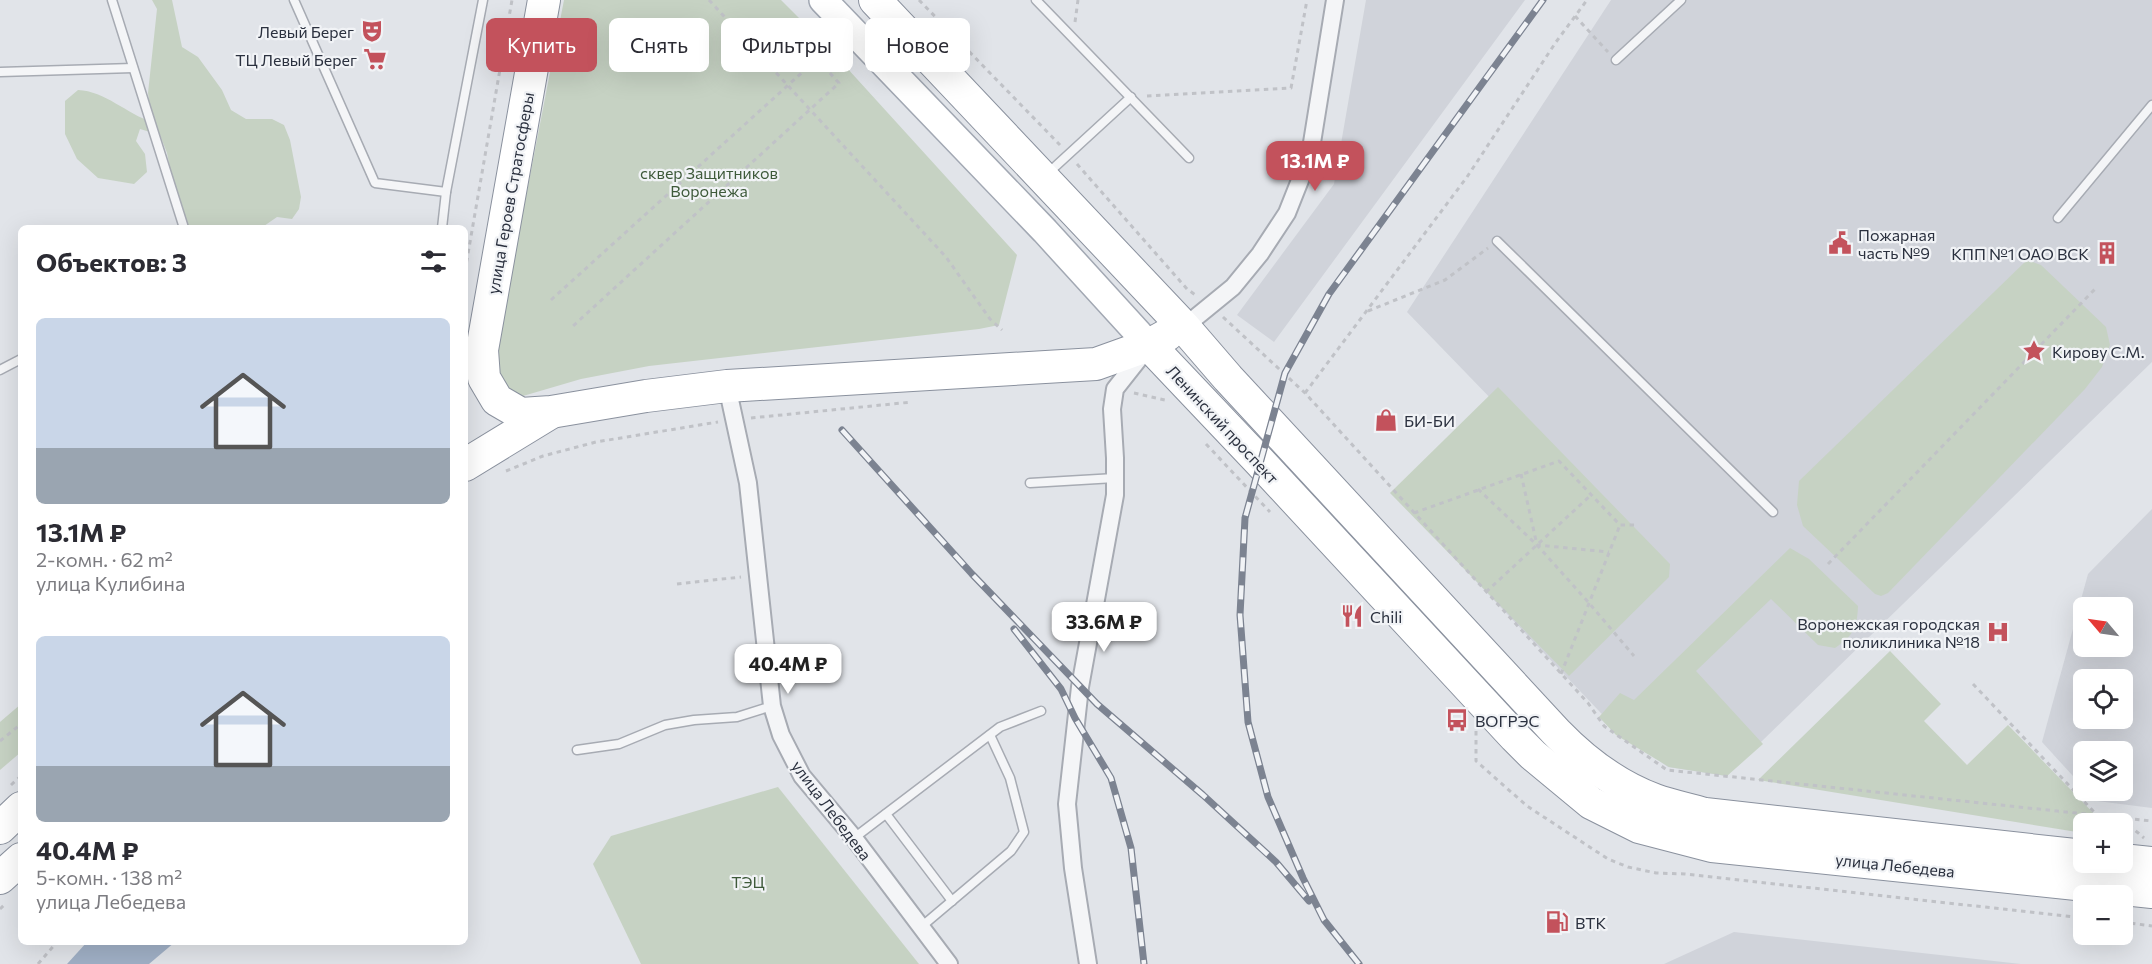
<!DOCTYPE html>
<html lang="ru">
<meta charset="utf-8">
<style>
:root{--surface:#fff;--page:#f2f2f3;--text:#2b2b33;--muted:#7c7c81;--accent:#c3525c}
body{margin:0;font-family:Commissioner,sans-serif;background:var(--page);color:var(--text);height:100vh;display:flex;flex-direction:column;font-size:22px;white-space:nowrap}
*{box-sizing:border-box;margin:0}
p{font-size:20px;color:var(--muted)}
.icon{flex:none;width:33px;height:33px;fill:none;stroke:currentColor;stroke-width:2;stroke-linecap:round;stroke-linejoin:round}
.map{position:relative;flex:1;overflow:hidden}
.panel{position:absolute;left:18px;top:225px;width:450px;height:720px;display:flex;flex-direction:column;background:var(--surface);border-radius:9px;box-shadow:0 6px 24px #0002}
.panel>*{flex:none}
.guide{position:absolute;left:486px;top:18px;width:570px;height:54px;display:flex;gap:12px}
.needle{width:39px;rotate:299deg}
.controls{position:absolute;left:2073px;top:597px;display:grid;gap:12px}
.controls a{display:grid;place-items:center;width:60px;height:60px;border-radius:9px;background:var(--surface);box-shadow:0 6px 24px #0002;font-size:30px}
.price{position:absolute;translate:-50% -51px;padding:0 14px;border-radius:12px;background:#fff;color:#222;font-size:20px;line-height:39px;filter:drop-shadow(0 2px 3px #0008)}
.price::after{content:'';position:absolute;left:50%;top:36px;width:18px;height:14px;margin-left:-9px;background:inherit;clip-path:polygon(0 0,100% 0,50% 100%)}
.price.active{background:var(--accent);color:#fff}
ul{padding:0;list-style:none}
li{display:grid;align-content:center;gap:12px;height:318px;padding:0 18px}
li span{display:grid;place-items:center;height:186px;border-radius:9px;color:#555}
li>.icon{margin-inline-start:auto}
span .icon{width:108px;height:108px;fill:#fffc;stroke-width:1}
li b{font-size:26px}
h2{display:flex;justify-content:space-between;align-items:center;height:72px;padding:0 18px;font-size:26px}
.pill{padding:0 21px;border-radius:9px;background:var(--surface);box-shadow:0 6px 24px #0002;font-size:21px;line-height:54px}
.pill.active{background:var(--accent);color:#fff}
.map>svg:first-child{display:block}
</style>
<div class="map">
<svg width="2152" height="964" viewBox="0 0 2152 964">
<rect width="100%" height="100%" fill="#e1e4e9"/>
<!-- built -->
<g fill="#d0d3da" fill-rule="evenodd">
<polygon points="1366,0 1525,0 1274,342 1237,315 1334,184"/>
<polygon points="1611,0 2152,0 2152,362 1726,776 1668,767 1617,730 1399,500 1497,405 1407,312"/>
<path d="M2152,509V808L2097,801L2087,791L2122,790V752H2084L2083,787L2042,742L2088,574ZM2084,608H2122V646H2084ZM2084,680H2122V718H2084Z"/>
<polygon points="1734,932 2021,964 1664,964"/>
</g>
<!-- green -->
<g fill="#c6d2c3">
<path d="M152,0H172L182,47L198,57L222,90L231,110L246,119H272L284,125L290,140L301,197L299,209L292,219L277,217L264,226L265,228H186L175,195L167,153L160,135L140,129L136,141L145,154L147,172L134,184L98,178L77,159L65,134V101L78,90C105,91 127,114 152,122L148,93L157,9Z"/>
<polygon points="564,0 781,0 827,46 1017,255 999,325 979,329 649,366 581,379 523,396 508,391 493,367"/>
<polygon points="2027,260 2041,265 2106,327 2110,345 2102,367 2085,389 1888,593 1881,596 1875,594 1803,526 1797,505 1799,481"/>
<polygon points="1498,387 1670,564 1669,577 1569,676 1390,493"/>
<path d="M1790,548L1809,559L1858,606C1857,628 1854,635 1835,648L1818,645L1771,599L1696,671L1763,744L1727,776L1669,767L1616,735L1599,717L1620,693L1634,700Z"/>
<polygon points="1890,651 1941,704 1924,721 1967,765 2008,725 2103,823 2084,824 2083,833 1758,780"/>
<polygon points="21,704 21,752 0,770 0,722"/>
<polygon points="778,787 919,964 641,964 593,864 611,836"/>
</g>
<!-- water -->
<polygon fill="#a0b0c6" points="87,942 175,942 149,964 67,964"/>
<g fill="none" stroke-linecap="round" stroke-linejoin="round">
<!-- lane casing -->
<g stroke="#a7abb3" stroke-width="11">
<g id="lane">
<polyline points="112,0 184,228"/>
<polyline points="294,0 375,183 446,192"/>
<polyline points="1036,0 1189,158"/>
<polyline points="1616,60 1681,0"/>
<polyline points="0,72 133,68"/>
<polyline points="1046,175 1131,97"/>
<polyline points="2058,218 2152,105"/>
<polyline points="442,228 446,192 483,0"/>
<polyline points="1497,241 1773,512"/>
<polyline points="0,370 21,359"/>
<polyline points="1030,483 1115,478"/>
<polyline points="577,750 619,744 665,725 694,720 737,717 772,706"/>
<polyline points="886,814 952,901"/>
<polyline points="854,838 1000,727 1041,711"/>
<polyline points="921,927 1011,851 1024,832 1010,778 990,735"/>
</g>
</g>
<!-- street casing -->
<g stroke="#a7abb3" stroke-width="20">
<g id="street">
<polyline points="1184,327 1233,287 1260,254 1287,213 1310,155 1335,0"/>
<polyline points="727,386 748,483 772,706 781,735 802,776 854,838 949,964"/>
<polyline points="1088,964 1073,868 1067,804 1080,687 1115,495 1115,458 1112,409 1115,389 1145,351"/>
</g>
</g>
<!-- primary casing -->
<g stroke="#a2a8b3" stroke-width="30">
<polyline id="primary" points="823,0 1045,231 1149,345"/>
</g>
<!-- highway casing -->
<g stroke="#8a919e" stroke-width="34">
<g id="highway">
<polyline points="544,0 482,350 484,378 497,400 521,414 551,412 646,396 727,386 1096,364 1149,345 1167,335"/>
<path d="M875,0L1184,327L1228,378L1556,732C1584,761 1617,786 1655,800C1671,806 1689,809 1705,814L2084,856"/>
<polyline points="1149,345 1260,462 1515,737 1533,755 1591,803 1639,827 1712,846 2152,892"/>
<polyline points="465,465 550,413"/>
<polyline points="0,828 21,808"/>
<polyline points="2122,860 2152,863"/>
<polyline points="0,878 21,859"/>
</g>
</g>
<!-- path -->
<g stroke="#c0c2c7" stroke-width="3" stroke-dasharray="4.5 4.5" stroke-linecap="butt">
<polyline points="709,0 946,257 990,319 1002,330"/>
<polyline points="919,0 1060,145"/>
<polyline points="1575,16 1608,52"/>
<polyline points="1075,22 1078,0"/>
<polyline points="1147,96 1291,88 1307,0"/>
<polyline points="1077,164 1187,289 1197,296"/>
<polyline points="465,271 512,0"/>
<polyline points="551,300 817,59 839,83 573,326"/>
<polyline points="1368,311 1445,280 1488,248"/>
<polyline points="1223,317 1305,393 1588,703 1604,726 1667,770 2152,821"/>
<polyline points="1134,393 1165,400"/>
<polyline points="1305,393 1467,177 1556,42 1587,0"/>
<polyline points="751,418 912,402"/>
<polyline points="1206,444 1270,512"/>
<polyline points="506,471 543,456 596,442 718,422"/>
<polyline points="1521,474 1537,545 1609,552"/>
<polyline points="1478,489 1537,545 1589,603 1634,656"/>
<polyline points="1414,513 1559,461 1620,525 1638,525"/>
<polyline points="1828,564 2096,288"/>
<polyline points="677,584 741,577"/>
<polyline points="1486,592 1591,495"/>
<polyline points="1561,674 1620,525"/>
<polyline points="1973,684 2096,814"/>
<polyline points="1476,731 1476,761 1527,806 1608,859 1628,867 1656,873 1685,874 2084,918"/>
<polyline points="0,741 21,724"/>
<polyline points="11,785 21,776"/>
<polyline points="2122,819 2144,838"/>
<polyline points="0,909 6,903"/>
<polyline points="2122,922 2152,926"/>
<polyline points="38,964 57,942"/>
</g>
<!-- lane -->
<use href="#lane" stroke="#f4f5f7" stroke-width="8"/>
<!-- street -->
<use href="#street" stroke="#f4f5f7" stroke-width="16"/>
<!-- primary -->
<use href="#primary" stroke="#fff" stroke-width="27"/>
<!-- highway -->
<use href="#highway" stroke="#fff" stroke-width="32"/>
<!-- rail casing -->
<g stroke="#7c8391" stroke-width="7">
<g id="rail">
<polyline points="842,430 972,574 1097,704 1203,795 1276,862 1309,901"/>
<polyline points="1014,629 1061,689 1075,718 1111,778 1131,848 1144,964"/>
<polyline points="1359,964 1324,920 1303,878 1268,797 1248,722 1240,615 1245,518 1285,373 1329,294 1543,0"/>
</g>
</g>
<!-- rail -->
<use href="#rail" stroke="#f1f3f6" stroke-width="4.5" stroke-dasharray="14" stroke-linecap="butt"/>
</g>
<!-- icons -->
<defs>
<g id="theatre-bare" transform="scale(1.8)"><path d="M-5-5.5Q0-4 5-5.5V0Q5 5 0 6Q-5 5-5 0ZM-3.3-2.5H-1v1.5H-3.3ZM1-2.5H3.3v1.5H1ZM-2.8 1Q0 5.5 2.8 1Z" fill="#c3525c" stroke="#f1f3f6" stroke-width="2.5" paint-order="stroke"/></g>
<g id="supermarket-bare" transform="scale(1.8)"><path d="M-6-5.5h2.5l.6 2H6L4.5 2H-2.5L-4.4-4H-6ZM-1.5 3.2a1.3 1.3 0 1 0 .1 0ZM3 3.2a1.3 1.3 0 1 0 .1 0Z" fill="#c3525c" stroke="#f1f3f6" stroke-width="2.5" paint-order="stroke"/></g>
<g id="civic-bare" transform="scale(1.8)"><path d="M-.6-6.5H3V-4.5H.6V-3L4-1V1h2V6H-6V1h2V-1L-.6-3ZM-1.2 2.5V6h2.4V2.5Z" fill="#c3525c" stroke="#f1f3f6" stroke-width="2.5" paint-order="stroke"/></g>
<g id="building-bare" transform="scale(1.8)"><path d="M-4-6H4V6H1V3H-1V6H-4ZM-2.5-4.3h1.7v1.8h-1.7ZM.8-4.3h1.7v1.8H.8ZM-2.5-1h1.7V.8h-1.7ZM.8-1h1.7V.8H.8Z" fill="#c3525c" stroke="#f1f3f6" stroke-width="2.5" paint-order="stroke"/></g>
<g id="sight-bare" transform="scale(1.8)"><path d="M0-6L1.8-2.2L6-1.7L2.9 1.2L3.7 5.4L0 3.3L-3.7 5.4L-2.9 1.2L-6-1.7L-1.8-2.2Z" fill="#c3525c" stroke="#f1f3f6" stroke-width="2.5" paint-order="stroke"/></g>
<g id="shop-bare" transform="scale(1.8)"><path d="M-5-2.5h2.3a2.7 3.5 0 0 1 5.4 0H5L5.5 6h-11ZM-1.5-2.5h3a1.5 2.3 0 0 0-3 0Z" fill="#c3525c" stroke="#f1f3f6" stroke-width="2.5" paint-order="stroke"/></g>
<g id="restaurant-bare" transform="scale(1.8)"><path d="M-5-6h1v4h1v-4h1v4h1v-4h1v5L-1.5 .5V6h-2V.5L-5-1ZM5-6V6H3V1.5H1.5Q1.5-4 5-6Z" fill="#c3525c" stroke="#f1f3f6" stroke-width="2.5" paint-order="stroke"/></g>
<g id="hospital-bare" transform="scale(1.8)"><path d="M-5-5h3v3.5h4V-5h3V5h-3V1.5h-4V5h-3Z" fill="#c3525c" stroke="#f1f3f6" stroke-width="2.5" paint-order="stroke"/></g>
<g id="bus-bare" transform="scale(1.8)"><path d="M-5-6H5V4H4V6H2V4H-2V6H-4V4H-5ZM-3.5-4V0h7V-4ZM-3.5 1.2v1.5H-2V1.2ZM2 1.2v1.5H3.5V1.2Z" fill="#c3525c" stroke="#f1f3f6" stroke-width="2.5" paint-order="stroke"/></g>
<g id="fuel-bare" transform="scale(1.8)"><path d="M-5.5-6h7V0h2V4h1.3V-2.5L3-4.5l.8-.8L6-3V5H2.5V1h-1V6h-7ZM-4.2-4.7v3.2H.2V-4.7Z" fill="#c3525c" stroke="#f1f3f6" stroke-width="2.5" paint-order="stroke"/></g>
</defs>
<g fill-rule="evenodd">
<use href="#theatre-bare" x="372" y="31"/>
<use href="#supermarket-bare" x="375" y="59"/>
<use href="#civic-bare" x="1840" y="243"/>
<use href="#building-bare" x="2107" y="253"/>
<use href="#sight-bare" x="2034" y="351"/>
<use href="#shop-bare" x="1386" y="420"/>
<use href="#restaurant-bare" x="1352" y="616"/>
<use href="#hospital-bare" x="1998" y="632"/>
<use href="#bus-bare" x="1457" y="720"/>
<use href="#fuel-bare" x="1557" y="922"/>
</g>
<g text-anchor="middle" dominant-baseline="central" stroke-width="4.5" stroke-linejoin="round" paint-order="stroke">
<!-- poi labels -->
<g font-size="16" fill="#2b313f" stroke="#f1f3f6" text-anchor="start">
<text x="354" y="31" text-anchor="end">Левый Берег</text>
<text x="357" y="59" text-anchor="end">ТЦ Левый Берег</text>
<text x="1858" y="234">Пожарная<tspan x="1858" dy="18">часть №9</tspan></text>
<text x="2089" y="253" text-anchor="end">КПП №1 ОАО ВСК</text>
<text x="2052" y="351">Кирову С.М.</text>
<text x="1404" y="420">БИ-БИ</text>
<text x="1370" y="616">Chili</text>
<text x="1980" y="623" text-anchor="end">Воронежская городская<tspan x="1980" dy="18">поликлиника №18</tspan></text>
<text x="1475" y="720">ВОГРЭС</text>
<text x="1575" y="922">ВТК</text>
</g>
<!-- park labels -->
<g font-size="16" fill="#3e5a3a" stroke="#f1f3f6">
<text x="709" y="172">сквер Защитников<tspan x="709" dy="18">Воронежа</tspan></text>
<text x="748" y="881">ТЭЦ</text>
</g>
<!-- street labels -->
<g font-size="16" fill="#2b313f" stroke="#f1f3f6">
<text transform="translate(510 193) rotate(-80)">улица Героев Стратосферы</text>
<text transform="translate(1223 424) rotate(47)">Ленинский проспект</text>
<text transform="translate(832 810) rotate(53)">улица Лебедева</text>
<text transform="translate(1895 865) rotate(6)">улица Лебедева</text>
</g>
</g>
</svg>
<div class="controls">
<a><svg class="needle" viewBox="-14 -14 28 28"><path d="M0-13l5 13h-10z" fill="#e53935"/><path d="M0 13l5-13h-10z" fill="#7c7c81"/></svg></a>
<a><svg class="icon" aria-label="locate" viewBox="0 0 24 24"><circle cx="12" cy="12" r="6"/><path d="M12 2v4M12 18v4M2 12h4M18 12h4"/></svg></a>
<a><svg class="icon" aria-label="layers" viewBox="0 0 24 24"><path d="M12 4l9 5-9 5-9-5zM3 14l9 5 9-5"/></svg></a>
<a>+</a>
<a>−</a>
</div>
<b class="price active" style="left:1315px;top:192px">13.1M ₽</b>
<b class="price" style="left:1104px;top:653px">33.6M ₽</b>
<b class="price" style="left:788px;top:695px">40.4M ₽</b>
<div class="guide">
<a class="pill active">Купить</a>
<a class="pill">Снять</a>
<a class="pill">Фильтры</a>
<a class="pill">Новое</a>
</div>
<section class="panel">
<h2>Объектов: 3<svg class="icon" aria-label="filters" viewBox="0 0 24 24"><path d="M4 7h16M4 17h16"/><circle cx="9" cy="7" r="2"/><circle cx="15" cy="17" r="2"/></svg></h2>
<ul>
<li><span style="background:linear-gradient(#c9d6e8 70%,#9aa5b1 0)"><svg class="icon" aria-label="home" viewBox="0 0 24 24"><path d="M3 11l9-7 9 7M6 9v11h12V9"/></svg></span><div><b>13.1M ₽</b><p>2-комн. · 62 m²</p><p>улица Кулибина</p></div></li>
<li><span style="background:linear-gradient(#c9d6e8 70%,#9aa5b1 0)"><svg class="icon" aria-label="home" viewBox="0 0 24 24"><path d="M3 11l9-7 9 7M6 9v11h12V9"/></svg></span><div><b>40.4M ₽</b><p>5-комн. · 138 m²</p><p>улица Лебедева</p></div></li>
</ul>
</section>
</div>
